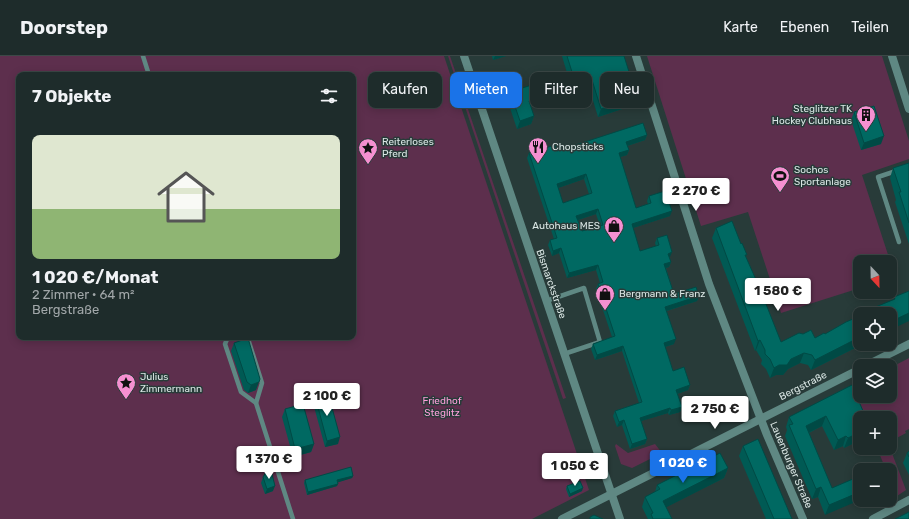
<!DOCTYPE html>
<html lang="de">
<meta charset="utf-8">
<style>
:root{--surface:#1e2c2b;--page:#263433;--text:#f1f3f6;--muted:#a1a7a9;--line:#3c4847;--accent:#1a73e8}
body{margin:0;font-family:Rubik,sans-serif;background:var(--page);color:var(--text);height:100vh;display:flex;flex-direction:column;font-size:15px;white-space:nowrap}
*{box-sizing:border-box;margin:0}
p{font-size:13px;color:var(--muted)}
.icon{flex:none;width:22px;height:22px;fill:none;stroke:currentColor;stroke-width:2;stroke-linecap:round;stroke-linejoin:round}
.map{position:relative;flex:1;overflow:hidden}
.details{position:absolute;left:16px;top:16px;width:340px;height:268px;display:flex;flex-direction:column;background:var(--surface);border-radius:8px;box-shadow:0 2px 10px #0003,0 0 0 1px var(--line)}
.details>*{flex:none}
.hud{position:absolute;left:368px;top:16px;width:380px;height:36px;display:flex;gap:8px}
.needle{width:26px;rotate:158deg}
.tools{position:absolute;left:853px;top:199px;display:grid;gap:8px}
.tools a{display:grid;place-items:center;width:44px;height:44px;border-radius:8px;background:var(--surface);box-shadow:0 2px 10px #0003,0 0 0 1px var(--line);font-size:20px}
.price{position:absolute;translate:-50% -34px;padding:0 9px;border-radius:4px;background:#fff;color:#222;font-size:13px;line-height:26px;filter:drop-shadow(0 1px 2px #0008)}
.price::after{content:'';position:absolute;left:50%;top:24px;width:12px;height:9px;margin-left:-6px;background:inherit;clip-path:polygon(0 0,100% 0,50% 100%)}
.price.on{background:var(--accent);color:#fff}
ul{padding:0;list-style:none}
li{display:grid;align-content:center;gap:8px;height:212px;padding:0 16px}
li span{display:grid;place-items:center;height:124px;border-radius:8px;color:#555}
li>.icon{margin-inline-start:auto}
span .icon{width:72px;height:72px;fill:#fffc;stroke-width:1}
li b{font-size:17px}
h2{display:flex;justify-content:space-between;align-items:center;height:48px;padding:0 16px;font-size:17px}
.pill{padding:0 14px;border-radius:8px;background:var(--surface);box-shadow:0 2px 10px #0003,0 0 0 1px var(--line);font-size:14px;line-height:36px}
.pill.on{background:var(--accent);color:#fff}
header{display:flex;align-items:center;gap:24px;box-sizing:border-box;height:56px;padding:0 20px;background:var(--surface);border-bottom:1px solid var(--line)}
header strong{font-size:19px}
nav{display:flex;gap:22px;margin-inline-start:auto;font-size:14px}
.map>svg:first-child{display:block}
</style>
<header>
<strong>Doorstep</strong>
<nav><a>Karte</a><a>Ebenen</a><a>Teilen</a></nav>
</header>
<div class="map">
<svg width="909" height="463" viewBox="0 0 909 463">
<rect width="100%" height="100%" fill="#283b39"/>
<!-- green -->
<g fill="#5d2f4d" fill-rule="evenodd">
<path d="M0,0H444L589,434L532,463H0ZM19,19H353V281H19Z"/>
<polygon points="448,0 450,0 566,342 563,343"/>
<polygon points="647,0 882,0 909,85 909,103 862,119 895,220 890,222 890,206 860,206 860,232 781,257 748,156 701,170"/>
<polygon points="909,302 909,373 905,375 906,377 893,384 890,392 890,362 865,362 852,331 860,327 860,340 890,340 890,312"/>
<polygon points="616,388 628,397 655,388 662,397 632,412 621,408 615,390"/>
<polygon points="877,392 890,392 906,434 897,440 890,423 890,414 886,414"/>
</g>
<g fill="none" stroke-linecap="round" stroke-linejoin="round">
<!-- service -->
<g stroke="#5f8883" stroke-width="4.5">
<polyline points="143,0 149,19"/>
<polyline points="896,115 878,121 899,186"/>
<polyline points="546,245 584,232 600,286 564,298"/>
<polyline points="228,281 225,288 241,336 256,347 293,463"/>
<polyline points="242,281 249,286 262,327 256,347"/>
</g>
<!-- minor -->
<g stroke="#5f8883" stroke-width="8">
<polyline points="636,0 709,228 767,379 803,463"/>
<polyline points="892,0 909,53"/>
<polyline points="873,463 909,444"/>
</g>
<!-- tertiary -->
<g stroke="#5f8883" stroke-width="8">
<polyline points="464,0 620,463"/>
<polyline points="865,310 909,288"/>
<polyline points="562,463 860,313"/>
</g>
</g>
<!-- wall -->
<g fill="#005a54" fill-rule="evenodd">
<polygon points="492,0 506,0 493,4"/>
<polygon points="562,0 624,0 634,49 598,61 589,31 557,42 556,39 532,46 530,48 534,60 531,68 517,73 507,43 510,36 567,17"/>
<polygon points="854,56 881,88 861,94 851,64"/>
<path d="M647,79L645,84L627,90L629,94L627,99L620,101L636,152L648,148L647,145L649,140L670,160L633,172L640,195L656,190L655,187L657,182L670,201L669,202L671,206L669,211L666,212L674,238L699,240L697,245L667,255L674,288L665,291L673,315L690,329L688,334L677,338L682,351L680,356L669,359L668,357L641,365L647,383L645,388L630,393L622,369L617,371L613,360L615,355L639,347L622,295L595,304L591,293L593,288L612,281L596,233L598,228L600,227L596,214L567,222L559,197L552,200L548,189L550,184L554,183L527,102L529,97L557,95ZM584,123L589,138L563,147L558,132ZM596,158L600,170L582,175L578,164Z"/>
<polygon points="909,107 909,188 895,146 896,144 890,122 893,112"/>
<polygon points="716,172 746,201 757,226 757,229 763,244 781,286 815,282 825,278 860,288 863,288 811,314 808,309 800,307 788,313 783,319 776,319 770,322 766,313 761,308 762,304 756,294 755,295 712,182"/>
<polygon points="234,287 256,334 248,337 244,334 231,295"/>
<polygon points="852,329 860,362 860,384 844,392 843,390 834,394 822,370 809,377 832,432 860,420 825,459 818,441 812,443 785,380 787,374 786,371 789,361"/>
<polygon points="315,340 338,388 325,391 313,347"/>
<polygon points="285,353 314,388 311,396 293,401 282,361"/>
<polygon points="743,390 792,463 766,463 739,400"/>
<polygon points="909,395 909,419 903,407 907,397"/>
<polygon points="728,412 724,422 666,451 672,463 648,463 642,451 645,441 655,436 657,429"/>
<polygon points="353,420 352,422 338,426 337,430 307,439 304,427 305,424"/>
<polygon points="263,421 273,435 265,438 261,427"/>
<polygon points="567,430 582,435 569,441 566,433"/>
</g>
<!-- shaded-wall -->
<g fill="#004a45">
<polygon points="495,0 506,0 493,4"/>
<polygon points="592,24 589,31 557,42 560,34"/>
<polygon points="559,32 556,39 532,46 526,52 529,45 535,39"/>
<polygon points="637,41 634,49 598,61 601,53"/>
<polygon points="534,60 531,68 517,73 520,65"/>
<polygon points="647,79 645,84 624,91 626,86"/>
<polygon points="884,80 881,88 861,94 864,87"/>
<polygon points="629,94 627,99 617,102 619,97"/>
<polygon points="586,118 584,123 555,133 557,128"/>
<polygon points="598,153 596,158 575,165 576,160"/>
<polygon points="672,155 670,160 630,173 632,168"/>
<polygon points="561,192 559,197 552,200 553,195"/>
<polygon points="672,196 670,201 666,203 668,198"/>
<polygon points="671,206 669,211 662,213 664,208"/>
<polygon points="598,209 596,214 567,222 569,217"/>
<polygon points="699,240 697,245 663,256 665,251"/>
<polygon points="909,257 909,265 890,274 890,266"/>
<polygon points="860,281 860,288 863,288 811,314 815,304"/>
<polygon points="676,283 674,288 662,292 664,287"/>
<polygon points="760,284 756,294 755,295 758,285"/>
<polygon points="623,290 622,295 595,304 597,299"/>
<polygon points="804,297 800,307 788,313 783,319 776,319 770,322 774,312"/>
<polygon points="259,326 256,334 248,337 251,329"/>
<polygon points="690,329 688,334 674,339 676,334"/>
<polygon points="682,351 680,356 669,359 671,354"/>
<polygon points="670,352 668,357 638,366 640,362"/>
<polygon points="826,360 822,370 802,380 806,370"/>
<polygon points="624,364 622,369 617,371 619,366"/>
<polygon points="860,376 860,384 844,392 848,382"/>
<polygon points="846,380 843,390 834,394 838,384"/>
<polygon points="340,381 338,388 325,391 327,385"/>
<polygon points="647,383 645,388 630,393 632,388"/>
<polygon points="314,388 311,396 293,401 295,393"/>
<polygon points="728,412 724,422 659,455 663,445"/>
<polygon points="353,420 352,422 336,427 337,424"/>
<polygon points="338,428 337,430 307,439 308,436"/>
<polygon points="275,430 273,435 265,438 267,433"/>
<polygon points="821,431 818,441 812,443 816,433"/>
<polygon points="583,432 582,435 569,441 570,438"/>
<polygon points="860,436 860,444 825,459 829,449"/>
</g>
<!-- building -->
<g fill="#006962" stroke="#004a45" fill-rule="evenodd">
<polygon points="567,0 624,0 637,41 601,53 592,24 560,34 559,32 535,39 529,45 534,60 520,65 510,36 572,16"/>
<polygon points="874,50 884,80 864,87 854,56"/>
<path d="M643,67L647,79L626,86L629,94L619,97L636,152L651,147L649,140L665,135L672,155L632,168L640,195L659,189L657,182L667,179L672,196L668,198L671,206L664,208L674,238L696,231L699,240L665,251L676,283L664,287L673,315L684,311L690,329L676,334L682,351L671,354L670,352L640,362L647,383L632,388L624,364L619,366L615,355L642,346L623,290L597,299L593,288L615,280L598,228L603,226L598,209L569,217L561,192L553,195L550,184L557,182L529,97L555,89L557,95ZM586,118L592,137L563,147L557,128ZM598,153L603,169L582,175L576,160Z"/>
<polygon points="909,107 909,167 899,136 901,136 893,112"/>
<polygon points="732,165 741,188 742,187 747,199 745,199 757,226 756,227 763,244 764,243 781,286 799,277 803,278 811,274 815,282 824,277 825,278 846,266 860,260 860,281 815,304 812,299 804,297 791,303 787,309 779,309 774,312 770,303 765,298 765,294 760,284 758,285 716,172"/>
<polygon points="909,235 909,257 890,266 890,258 864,258 868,256 867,255 873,252 895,243 894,241"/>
<polygon points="248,282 260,323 259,326 251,329 247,326 234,287"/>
<polygon points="852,329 866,362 860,362 860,376 848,382 846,380 838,384 826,360 806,370 832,432 860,420 860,436 829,449 821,431 816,433 789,369 793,368 789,361"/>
<polygon points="328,337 340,381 327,385 315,340"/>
<polygon points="303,348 314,388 295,393 285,353"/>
<polygon points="758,383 792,463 774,463 743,390"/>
<polygon points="909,395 909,401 907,397"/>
<polygon points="720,397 728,412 663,445 672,463 653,463 651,458 653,457 645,441 660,433 657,429"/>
<polygon points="351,411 353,420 337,424 338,428 308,436 305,424"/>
<polygon points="266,416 272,418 275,430 267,433 263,421"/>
<polygon points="580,425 583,432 570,438 567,430"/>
<polygon points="909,456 909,463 895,463"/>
<polygon points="594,459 603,463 590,463 590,461"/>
</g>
<!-- icons -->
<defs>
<g id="building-pin" transform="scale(1)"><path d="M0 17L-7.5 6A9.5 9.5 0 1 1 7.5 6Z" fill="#f590d1" stroke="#283b39"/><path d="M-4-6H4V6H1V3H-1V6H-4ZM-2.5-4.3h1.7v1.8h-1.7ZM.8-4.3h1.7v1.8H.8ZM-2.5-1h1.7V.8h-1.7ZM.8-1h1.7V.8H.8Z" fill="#111"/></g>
<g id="restaurant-pin" transform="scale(1)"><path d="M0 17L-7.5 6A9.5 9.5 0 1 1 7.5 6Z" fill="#f590d1" stroke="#283b39"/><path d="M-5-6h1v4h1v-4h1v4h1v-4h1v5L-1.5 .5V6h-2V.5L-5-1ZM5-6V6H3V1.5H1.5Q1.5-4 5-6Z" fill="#111"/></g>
<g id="sight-pin" transform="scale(1)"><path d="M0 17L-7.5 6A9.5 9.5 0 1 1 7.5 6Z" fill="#f590d1" stroke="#283b39"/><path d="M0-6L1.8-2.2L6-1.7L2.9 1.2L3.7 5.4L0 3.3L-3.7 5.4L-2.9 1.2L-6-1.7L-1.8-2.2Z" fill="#111"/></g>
<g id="stadium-pin" transform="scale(1)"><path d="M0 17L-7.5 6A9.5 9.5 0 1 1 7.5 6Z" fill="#f590d1" stroke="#283b39"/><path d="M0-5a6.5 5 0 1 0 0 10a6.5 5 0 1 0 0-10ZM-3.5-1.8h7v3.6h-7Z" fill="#111"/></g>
<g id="shop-pin" transform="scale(1)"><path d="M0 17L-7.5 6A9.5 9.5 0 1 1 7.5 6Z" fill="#f590d1" stroke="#283b39"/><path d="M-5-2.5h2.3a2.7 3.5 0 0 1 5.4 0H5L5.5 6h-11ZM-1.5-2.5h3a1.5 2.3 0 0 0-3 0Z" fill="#111"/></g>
</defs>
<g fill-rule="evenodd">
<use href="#building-pin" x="866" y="59"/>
<use href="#restaurant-pin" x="538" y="91"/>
<use href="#sight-pin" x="368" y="92"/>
<use href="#stadium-pin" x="780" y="120"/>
<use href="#shop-pin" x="614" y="170"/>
<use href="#shop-pin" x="605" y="238"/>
<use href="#sight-pin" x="126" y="327"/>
</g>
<g text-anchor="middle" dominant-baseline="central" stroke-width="3" stroke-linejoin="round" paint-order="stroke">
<!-- poi labels -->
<g font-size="10" fill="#dae6e4" stroke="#283b39" text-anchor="start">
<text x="852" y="53" text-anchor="end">Steglitzer TK<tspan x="852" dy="12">Hockey Clubhaus</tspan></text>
<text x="382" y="86">Reiterloses<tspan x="382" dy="12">Pferd</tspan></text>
<text x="552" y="91">Chopsticks</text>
<text x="794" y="114">Sochos<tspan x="794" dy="12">Sportanlage</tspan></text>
<text x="600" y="170" text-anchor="end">Autohaus MES</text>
<text x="619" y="238">Bergmann &amp; Franz</text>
<text x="140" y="321">Julius<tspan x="140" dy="12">Zimmermann</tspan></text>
</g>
<!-- street labels -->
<g font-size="10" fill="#dae6e4" stroke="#283b39">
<text transform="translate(551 228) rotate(71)">Bismarckstraße</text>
<text transform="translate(803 330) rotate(-27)">Bergstraße</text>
<text transform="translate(791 409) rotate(67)">Lauenburger Straße</text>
</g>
<!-- park labels -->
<g font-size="10" fill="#fd9fdb" stroke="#283b39">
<text x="442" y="345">Friedhof<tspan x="442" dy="12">Steglitz</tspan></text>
</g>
</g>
</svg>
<div class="tools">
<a><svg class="needle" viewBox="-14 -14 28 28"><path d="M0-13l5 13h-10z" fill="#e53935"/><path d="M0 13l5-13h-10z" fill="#a1a7a9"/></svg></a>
<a><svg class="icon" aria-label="locate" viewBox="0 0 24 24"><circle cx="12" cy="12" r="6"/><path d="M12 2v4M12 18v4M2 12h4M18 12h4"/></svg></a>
<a><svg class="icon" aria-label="layers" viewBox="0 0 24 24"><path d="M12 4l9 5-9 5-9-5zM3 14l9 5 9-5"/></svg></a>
<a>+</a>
<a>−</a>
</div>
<b class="price" style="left:696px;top:156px">2 270 €</b>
<b class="price" style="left:778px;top:256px">1 580 €</b>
<b class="price" style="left:327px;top:361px">2 100 €</b>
<b class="price" style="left:715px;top:374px">2 750 €</b>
<b class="price" style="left:269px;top:424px">1 370 €</b>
<b class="price on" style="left:683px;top:428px">1 020 €</b>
<b class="price" style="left:575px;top:431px">1 050 €</b>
<div class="hud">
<a class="pill">Kaufen</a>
<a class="pill on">Mieten</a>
<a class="pill">Filter</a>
<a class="pill">Neu</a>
</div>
<section class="details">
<h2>7 Objekte<svg class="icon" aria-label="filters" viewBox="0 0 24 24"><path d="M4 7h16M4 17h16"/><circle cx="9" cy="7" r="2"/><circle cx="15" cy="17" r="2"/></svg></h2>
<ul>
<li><span style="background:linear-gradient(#dfe7d0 60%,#8fb573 0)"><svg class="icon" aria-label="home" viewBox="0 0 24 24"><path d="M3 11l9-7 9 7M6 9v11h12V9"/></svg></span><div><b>1 020 €/Monat</b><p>2 Zimmer · 64 m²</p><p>Bergstraße</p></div></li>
</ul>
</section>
</div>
